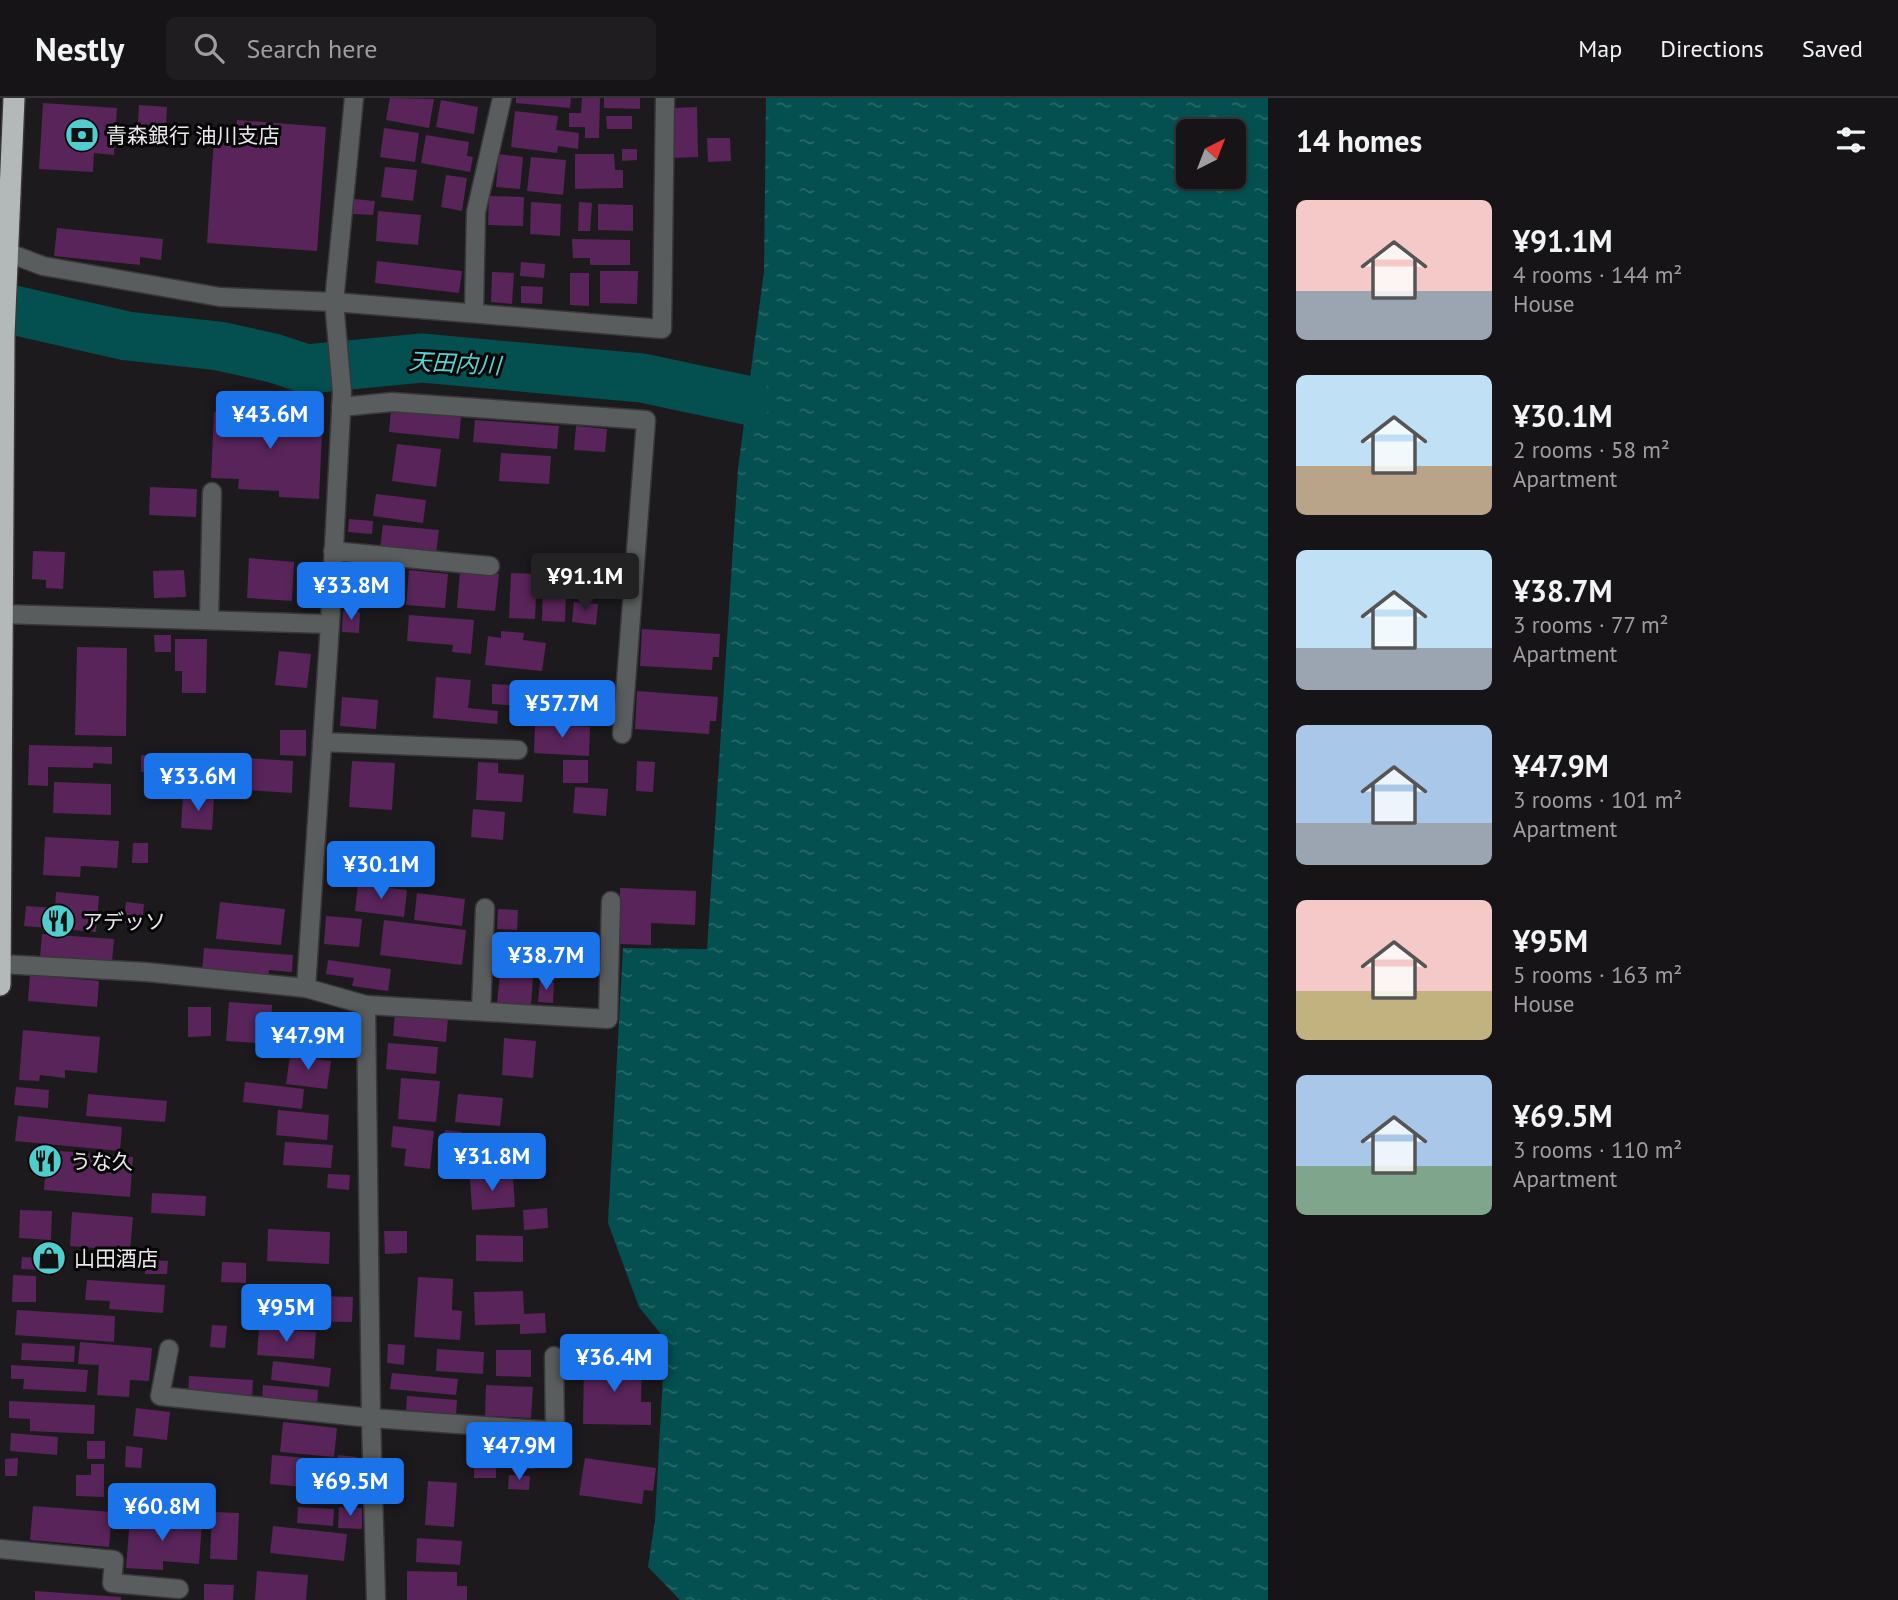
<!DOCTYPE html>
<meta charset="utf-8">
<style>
:root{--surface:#161416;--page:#1f1d1f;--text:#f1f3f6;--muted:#9e9ea1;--line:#353335;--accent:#1a73e8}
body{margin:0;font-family:"PT Sans","Noto Sans JP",sans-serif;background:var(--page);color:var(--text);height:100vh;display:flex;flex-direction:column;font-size:26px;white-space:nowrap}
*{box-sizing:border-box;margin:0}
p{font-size:23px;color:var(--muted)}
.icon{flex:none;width:38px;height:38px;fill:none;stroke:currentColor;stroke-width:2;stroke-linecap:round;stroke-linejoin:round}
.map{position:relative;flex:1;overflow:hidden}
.drawer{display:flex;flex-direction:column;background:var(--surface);width:630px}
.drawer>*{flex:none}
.needle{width:46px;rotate:42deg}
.fabs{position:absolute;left:1176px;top:21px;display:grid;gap:14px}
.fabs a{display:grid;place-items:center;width:70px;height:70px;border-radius:10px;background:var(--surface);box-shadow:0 2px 5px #0004,0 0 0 2px var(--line);font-size:35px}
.price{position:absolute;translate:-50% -60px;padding:0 16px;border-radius:7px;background:var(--accent);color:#fff;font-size:23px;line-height:46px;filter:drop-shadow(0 2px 4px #0008)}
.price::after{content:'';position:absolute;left:50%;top:42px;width:21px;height:16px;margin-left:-10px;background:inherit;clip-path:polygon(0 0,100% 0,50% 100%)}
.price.on{background:#222;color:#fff}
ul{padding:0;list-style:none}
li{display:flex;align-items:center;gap:21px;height:175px;padding:0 28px}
li span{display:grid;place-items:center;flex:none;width:196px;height:140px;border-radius:10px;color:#555}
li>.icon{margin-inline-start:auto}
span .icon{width:84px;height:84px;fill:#fffc;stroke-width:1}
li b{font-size:30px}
h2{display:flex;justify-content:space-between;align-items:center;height:84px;padding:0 28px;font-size:30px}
header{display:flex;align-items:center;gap:42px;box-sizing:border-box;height:98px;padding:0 35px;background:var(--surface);border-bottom:2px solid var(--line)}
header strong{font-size:33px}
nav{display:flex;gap:38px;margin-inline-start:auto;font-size:24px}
.search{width:490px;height:63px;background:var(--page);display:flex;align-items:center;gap:18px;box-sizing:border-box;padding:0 24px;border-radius:10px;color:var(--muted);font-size:26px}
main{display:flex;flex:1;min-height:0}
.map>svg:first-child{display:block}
</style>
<header>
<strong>Nestly</strong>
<div class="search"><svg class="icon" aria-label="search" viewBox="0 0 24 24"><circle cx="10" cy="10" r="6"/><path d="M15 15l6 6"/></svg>Search here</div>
<nav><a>Map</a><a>Directions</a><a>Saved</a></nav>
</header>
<main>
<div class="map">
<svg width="1268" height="1502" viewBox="0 0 1268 1502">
<defs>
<pattern id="water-ripples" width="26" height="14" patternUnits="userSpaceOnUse" patternTransform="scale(1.75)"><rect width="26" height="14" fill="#044f4f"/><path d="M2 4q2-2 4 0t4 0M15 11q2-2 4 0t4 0" fill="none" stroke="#296868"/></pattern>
</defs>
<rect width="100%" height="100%" fill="#1d1a1d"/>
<!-- water -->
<path fill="url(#water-ripples)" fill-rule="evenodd" d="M766,0H1268V1502H680L648,1469L655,1422L665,1241L639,1209L608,1125L623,850L707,851L738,371L764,173ZM1188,33H1234V79H1188Z"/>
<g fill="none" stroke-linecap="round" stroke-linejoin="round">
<!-- river -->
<polyline stroke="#044f4f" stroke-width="49" points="0,209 127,238 219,248 273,260 307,271 422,260 642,280 746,302"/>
</g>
<!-- building -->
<g fill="#59245a">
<polygon points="390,0 434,1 429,30 386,22"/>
<polygon points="516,0 571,0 570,10 516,5"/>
<polygon points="582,0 600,0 599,40 585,40 585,29 569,29 569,15 581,15"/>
<polygon points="604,0 640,0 640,11 604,10"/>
<polygon points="441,2 478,9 474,36 436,29"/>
<polygon points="43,5 117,10 114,57 94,55 93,74 39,71"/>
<polygon points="139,7 167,9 166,28 138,26"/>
<polygon points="697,9 698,59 672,60 672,10"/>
<polygon points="515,13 558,18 556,32 579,35 578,51 558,48 557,55 511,49"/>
<polygon points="606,18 632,18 632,31 607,31"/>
<polygon points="237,22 326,29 317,153 207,145 214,40 235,42"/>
<polygon points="384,30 419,35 415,64 380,59"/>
<polygon points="426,37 469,44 467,58 473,59 470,74 421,65"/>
<polygon points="707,40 730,40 731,63 708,64"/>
<polygon points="622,51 637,51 637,62 622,63"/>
<polygon points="499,56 523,59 520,91 496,89"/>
<polygon points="575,56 614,56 615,72 623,72 623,90 575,91"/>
<polygon points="531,59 566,62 563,97 527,93"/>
<polygon points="385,69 417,72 413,103 381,99"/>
<polygon points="446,77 467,80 462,113 441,109"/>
<polygon points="489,98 524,99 523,128 488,127"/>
<polygon points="354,101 375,103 373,117 353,116"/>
<polygon points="531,104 561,106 560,138 530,136"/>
<polygon points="579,104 592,105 590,133 578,133"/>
<polygon points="598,106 633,107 633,133 598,132"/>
<polygon points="378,113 421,117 418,147 376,143"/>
<polygon points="57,130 163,141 161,162 140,159 140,167 54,158"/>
<polygon points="572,141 630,142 630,167 590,167 590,160 573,160"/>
<polygon points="377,163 462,173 459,195 375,185"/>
<polygon points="521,164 545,166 544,180 520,178"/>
<polygon points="600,173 638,173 637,206 600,205"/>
<polygon points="492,174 514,175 512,206 491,204"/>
<polygon points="570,175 589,175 589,208 570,207"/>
<polygon points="521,188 543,189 542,206 521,205"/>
<polygon points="281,309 323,311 319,401 279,399 279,393 238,391 239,381 211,380 214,314 280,317"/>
<polygon points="391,313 461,319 459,341 389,334"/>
<polygon points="475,322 559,328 557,351 473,344"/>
<polygon points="576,328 607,331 605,354 574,352"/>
<polygon points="397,346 441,351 436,389 392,383"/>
<polygon points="501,355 551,358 549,386 499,383"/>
<polygon points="150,389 197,391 196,419 149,417"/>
<polygon points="376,396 426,402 423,425 373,418"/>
<polygon points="349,421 373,423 372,436 348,434"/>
<polygon points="383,427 439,432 436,456 380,450"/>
<polygon points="33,453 65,454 63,491 46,490 46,482 32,481"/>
<polygon points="249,460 294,464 292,503 247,500"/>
<polygon points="351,465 395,469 392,507 366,505 366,498 348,497"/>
<polygon points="184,472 186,499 154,500 153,473"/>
<polygon points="409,472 448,476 445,510 406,507"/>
<polygon points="460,473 499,476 495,513 457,510"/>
<polygon points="511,475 537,476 535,521 509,520"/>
<polygon points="543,478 585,479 584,494 566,493 565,524 542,523"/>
<polygon points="574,504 598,506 596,527 572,524"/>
<polygon points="343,513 360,514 359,535 342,534"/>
<polygon points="409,517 474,522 471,556 452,554 453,547 407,543"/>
<polygon points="642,531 720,536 719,559 713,559 712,572 640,568"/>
<polygon points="501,533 524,535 523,542 546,545 542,573 485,567 488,538 501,540"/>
<polygon points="154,537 171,537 171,554 155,554"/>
<polygon points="175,541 207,541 206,595 182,595 182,573 175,573"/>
<polygon points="77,549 127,550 126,638 75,637"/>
<polygon points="279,553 311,556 307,590 275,587"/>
<polygon points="436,579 471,582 468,610 498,613 497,626 433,620"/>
<polygon points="492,586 525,588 524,608 492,606"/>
<polygon points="637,593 718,599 716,623 710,623 709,636 635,631"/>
<polygon points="342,599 378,602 376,631 340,628"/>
<polygon points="535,626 590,629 589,658 534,655"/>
<polygon points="280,632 306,632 306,658 280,657"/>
<polygon points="29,647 112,649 112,666 93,665 93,670 48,669 48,688 28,687"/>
<polygon points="184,656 293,663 292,695 182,688"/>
<polygon points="141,657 163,659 163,675 141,674"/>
<rect x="563" y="662" width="25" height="23"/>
<polygon points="352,663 395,665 392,712 349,709"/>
<polygon points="637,663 655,664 653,694 636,693"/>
<polygon points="478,664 498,665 498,675 524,677 522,704 476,702"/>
<polygon points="54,684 111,686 111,717 53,715"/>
<polygon points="575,689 608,691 606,718 573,715"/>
<polygon points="183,698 214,700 212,732 181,730"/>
<polygon points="473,711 505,714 503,742 471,739"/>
<polygon points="45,739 119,743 117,770 81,768 80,779 43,777"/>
<polygon points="133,745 148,745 148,765 132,765"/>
<polygon points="333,745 390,751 387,779 330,773"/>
<polygon points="358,786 407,792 404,819 355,813"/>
<polygon points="620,790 696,793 695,827 651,825 651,847 619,846"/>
<polygon points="56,794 99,798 96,834 24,828 26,808 55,810"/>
<polygon points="417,795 465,801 462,828 414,822"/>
<polygon points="126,804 144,806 142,827 124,825"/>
<polygon points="220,804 285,811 281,847 216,841"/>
<polygon points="498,811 518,812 517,832 497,831"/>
<polygon points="326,818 362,821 359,849 324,846"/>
<polygon points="384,822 466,832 462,867 380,857"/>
<polygon points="42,836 114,841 112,864 40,859"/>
<polygon points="504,836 545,840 542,874 501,871"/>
<polygon points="566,841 589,842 589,858 565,857"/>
<polygon points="204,850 293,857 292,874 269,872 268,880 202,875"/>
<polygon points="328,862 391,871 388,893 352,888 354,880 326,876"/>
<polygon points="500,876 533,879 531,908 497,905"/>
<polygon points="30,877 99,883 97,909 28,903"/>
<polygon points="540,883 554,884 553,905 538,904"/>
<polygon points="229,904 272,907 270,946 226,943"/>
<polygon points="188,909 211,909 211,938 188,939"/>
<polygon points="395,914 448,920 446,944 393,938"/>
<polygon points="319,930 343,933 341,952 316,948"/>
<polygon points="23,932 100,939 97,975 65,972 65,980 40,977 39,983 19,982"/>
<polygon points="504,940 536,943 533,980 502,977"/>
<polygon points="388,945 438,949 436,976 386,971"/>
<polygon points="290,958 331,963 327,991 286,986"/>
<polygon points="401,980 440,983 436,1024 398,1021"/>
<polygon points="245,984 304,991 302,1011 243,1004"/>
<polygon points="16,989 49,992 48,1010 14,1007"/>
<polygon points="88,996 167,1003 165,1024 86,1018"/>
<polygon points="458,996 503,1000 500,1028 455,1024"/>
<polygon points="278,1012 329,1017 327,1042 276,1037"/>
<polygon points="18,1018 122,1029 120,1053 15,1043"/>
<polygon points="393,1028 434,1033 430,1071 404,1068 406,1051 391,1049"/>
<polygon points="445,1032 462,1034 459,1062 442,1060"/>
<polygon points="285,1044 333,1047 331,1070 283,1067"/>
<polygon points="47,1052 133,1059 130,1099 44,1092"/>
<polygon points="328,1076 350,1077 349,1092 327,1090"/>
<polygon points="513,1078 515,1109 472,1112 470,1081"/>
<polygon points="152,1095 206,1098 205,1118 151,1115"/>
<polygon points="547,1110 548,1130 524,1132 523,1112"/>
<polygon points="20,1112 52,1113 51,1142 19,1140"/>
<polygon points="72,1114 133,1119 130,1153 70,1148"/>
<polygon points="268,1131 330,1134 329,1166 267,1163"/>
<polygon points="384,1133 407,1133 407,1155 385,1156"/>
<polygon points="476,1137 523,1138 523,1164 476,1163"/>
<polygon points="22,1159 44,1160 43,1172 21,1171"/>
<polygon points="145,1162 168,1163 167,1176 145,1176"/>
<polygon points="222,1164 246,1165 246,1185 221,1184"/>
<polygon points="13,1177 36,1178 36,1204 12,1204"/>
<polygon points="418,1179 453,1181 452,1212 462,1213 460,1242 414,1239"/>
<polygon points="87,1182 165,1187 163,1215 109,1211 110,1203 85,1202"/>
<polygon points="523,1193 524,1216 545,1215 546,1235 520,1236 520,1226 475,1227 474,1194"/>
<polygon points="285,1197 353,1199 352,1224 284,1223"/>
<polygon points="17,1212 115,1218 114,1244 15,1237"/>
<polygon points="212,1227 227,1228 225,1250 210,1249"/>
<polygon points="259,1230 316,1234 314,1261 257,1257"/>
<polygon points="80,1244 152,1250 149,1283 130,1282 129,1299 97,1297 99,1267 78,1266"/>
<polygon points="22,1245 75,1248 74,1264 21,1262"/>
<polygon points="388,1246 405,1247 404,1267 387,1265"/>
<polygon points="437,1251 484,1254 483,1276 436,1273"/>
<polygon points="496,1252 531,1252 531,1279 496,1278"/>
<polygon points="584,1262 642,1263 641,1304 651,1304 651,1327 583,1326"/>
<polygon points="273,1263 331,1270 329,1289 271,1282"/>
<polygon points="11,1267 88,1272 86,1294 23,1291 24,1281 11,1281"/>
<polygon points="392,1275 458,1281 456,1297 390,1291"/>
<polygon points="189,1278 253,1282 252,1302 188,1298"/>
<polygon points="263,1287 318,1292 317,1310 262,1304"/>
<polygon points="486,1287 533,1289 531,1320 485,1318"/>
<polygon points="407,1298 457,1302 456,1319 406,1315"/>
<polygon points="9,1303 95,1307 94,1336 30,1333 30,1321 9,1320"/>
<polygon points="136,1310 170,1314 167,1342 133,1338"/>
<polygon points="283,1324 337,1330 334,1359 280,1354"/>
<polygon points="11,1335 58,1339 57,1357 10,1353"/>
<polygon points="494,1341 534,1342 534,1371 496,1370 496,1380 474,1380 474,1348 494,1349"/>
<rect x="87" y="1343" width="18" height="18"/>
<polygon points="126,1348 143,1350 141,1370 125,1369"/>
<polygon points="272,1357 330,1362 328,1391 270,1386"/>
<polygon points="338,1357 357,1359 353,1394 334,1392"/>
<polygon points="18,1360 17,1378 5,1378 5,1361"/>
<polygon points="585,1360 656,1370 653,1393 644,1392 642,1406 579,1397"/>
<polygon points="91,1366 104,1366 104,1399 76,1398 76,1377 91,1377"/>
<polygon points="509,1377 530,1378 529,1392 508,1391"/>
<polygon points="428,1383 457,1385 454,1429 425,1427"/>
<polygon points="33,1408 112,1414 109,1449 30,1442"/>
<polygon points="298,1409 334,1411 333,1428 297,1425"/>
<polygon points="339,1409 362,1410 362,1431 338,1430"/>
<polygon points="212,1414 239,1415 237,1462 210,1461"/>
<polygon points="130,1420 202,1425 199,1466 163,1463 163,1472 126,1470"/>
<polygon points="273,1428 347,1436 344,1463 270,1455"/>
<polygon points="417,1440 462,1443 460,1467 416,1464"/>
<polygon points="257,1473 308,1477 306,1502 255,1502"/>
<polygon points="407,1473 457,1474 457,1488 467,1488 467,1502 407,1502"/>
<polygon points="204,1486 234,1487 233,1502 204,1502"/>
<polygon points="35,1493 121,1499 121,1502 35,1502"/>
</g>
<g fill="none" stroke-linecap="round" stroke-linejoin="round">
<!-- minor casing -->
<g stroke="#3a373a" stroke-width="21">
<g id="minor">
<polyline points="354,0 334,204 342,294 330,526 306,890 366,907 371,1320 376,1502"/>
<polyline points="6,154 43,168 220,199 334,204 662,231 665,0"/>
<polyline points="474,214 476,114 502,0"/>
<polyline points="341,309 392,304 646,322 622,636"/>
<polyline points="333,453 490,468"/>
<polyline points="2,516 330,526"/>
<polyline points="209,522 212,394"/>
<polyline points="322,644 518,652"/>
<polyline points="0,866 146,874 306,890"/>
<polyline points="366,907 608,921 611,803"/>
<polyline points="481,913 485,810"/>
<polyline points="169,1251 160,1298 371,1320 555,1333 554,1258"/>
<polyline points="0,1451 114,1462 112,1485 179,1491"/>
</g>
</g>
<!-- highway casing -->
<g stroke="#3a373a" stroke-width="24">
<polyline id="highway" points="0,887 4,237 14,0"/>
</g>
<!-- minor -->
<use href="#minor" stroke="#5a5d5d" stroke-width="18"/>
<!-- highway -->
<use href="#highway" stroke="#b3b9b9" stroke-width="21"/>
</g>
<!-- icons -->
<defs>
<g id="bank-disc" transform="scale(1.75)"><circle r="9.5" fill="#52cdce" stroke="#070607"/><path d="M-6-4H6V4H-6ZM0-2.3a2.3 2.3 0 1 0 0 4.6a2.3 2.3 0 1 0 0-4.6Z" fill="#111"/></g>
<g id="restaurant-disc" transform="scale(1.75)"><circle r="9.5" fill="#52cdce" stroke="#070607"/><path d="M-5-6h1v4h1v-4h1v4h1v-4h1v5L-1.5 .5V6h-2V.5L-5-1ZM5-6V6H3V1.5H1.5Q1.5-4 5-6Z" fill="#111"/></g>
<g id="shop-disc" transform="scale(1.75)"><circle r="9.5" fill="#52cdce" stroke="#070607"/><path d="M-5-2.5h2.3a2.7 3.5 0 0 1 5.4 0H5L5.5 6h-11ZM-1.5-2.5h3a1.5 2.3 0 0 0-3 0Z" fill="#111"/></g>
</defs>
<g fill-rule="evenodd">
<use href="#bank-disc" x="82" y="37"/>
<use href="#restaurant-disc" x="58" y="823"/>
<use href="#restaurant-disc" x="45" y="1063"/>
<use href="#shop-disc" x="49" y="1160"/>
</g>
<g text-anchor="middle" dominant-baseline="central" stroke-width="6" stroke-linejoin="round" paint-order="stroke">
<!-- poi labels -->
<g font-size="21" fill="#eae7ea" stroke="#070607" text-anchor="start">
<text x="106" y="37">青森銀行 油川支店</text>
<text x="82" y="823">アデッソ</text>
<text x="70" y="1063">うな久</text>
<text x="74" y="1160">山田酒店</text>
</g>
<!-- water labels -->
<g font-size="23" font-style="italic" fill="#57d5d5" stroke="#070607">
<text transform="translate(455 265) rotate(3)">天田内川</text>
</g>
</g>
</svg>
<div class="fabs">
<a><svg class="needle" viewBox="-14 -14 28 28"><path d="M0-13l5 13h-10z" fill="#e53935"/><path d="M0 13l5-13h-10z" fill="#9e9ea1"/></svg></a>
</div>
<b class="price" style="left:270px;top:353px">¥43.6M</b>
<b class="price on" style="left:585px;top:515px">¥91.1M</b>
<b class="price" style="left:351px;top:524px">¥33.8M</b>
<b class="price" style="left:562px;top:642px">¥57.7M</b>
<b class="price" style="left:198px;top:715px">¥33.6M</b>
<b class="price" style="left:381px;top:803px">¥30.1M</b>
<b class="price" style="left:546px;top:894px">¥38.7M</b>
<b class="price" style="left:308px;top:974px">¥47.9M</b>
<b class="price" style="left:492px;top:1095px">¥31.8M</b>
<b class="price" style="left:286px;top:1246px">¥95M</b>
<b class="price" style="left:614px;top:1296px">¥36.4M</b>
<b class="price" style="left:519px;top:1384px">¥47.9M</b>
<b class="price" style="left:350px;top:1420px">¥69.5M</b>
<b class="price" style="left:162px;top:1445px">¥60.8M</b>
</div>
<section class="drawer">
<h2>14 homes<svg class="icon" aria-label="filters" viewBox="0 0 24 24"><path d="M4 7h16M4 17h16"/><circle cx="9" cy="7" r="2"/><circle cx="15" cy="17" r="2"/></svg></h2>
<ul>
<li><span style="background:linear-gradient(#f6c9c9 65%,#9aa5b1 0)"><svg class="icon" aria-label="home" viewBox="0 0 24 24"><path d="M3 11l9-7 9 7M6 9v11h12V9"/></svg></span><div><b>¥91.1M</b><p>4 rooms · 144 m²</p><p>House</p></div></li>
<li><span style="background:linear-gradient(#bfe0f5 65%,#b9a48a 0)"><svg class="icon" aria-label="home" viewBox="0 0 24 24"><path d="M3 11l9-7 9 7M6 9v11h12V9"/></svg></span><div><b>¥30.1M</b><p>2 rooms · 58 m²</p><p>Apartment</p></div></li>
<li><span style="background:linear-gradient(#bfe0f5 70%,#9aa5b1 0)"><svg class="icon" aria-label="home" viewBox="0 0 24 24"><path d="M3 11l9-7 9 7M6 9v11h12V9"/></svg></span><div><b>¥38.7M</b><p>3 rooms · 77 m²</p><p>Apartment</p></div></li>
<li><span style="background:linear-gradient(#a9c7e8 70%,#9aa5b1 0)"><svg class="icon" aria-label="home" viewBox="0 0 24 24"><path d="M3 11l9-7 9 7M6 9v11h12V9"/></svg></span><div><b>¥47.9M</b><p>3 rooms · 101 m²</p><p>Apartment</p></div></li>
<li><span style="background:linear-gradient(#f6c9c9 65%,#c2b280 0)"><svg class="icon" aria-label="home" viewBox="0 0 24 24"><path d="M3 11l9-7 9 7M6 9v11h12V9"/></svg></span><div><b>¥95M</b><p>5 rooms · 163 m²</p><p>House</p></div></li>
<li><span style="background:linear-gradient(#a9c7e8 65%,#7fa58c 0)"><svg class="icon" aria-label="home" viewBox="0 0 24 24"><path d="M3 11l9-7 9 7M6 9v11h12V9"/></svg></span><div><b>¥69.5M</b><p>3 rooms · 110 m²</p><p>Apartment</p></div></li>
</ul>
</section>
</main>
